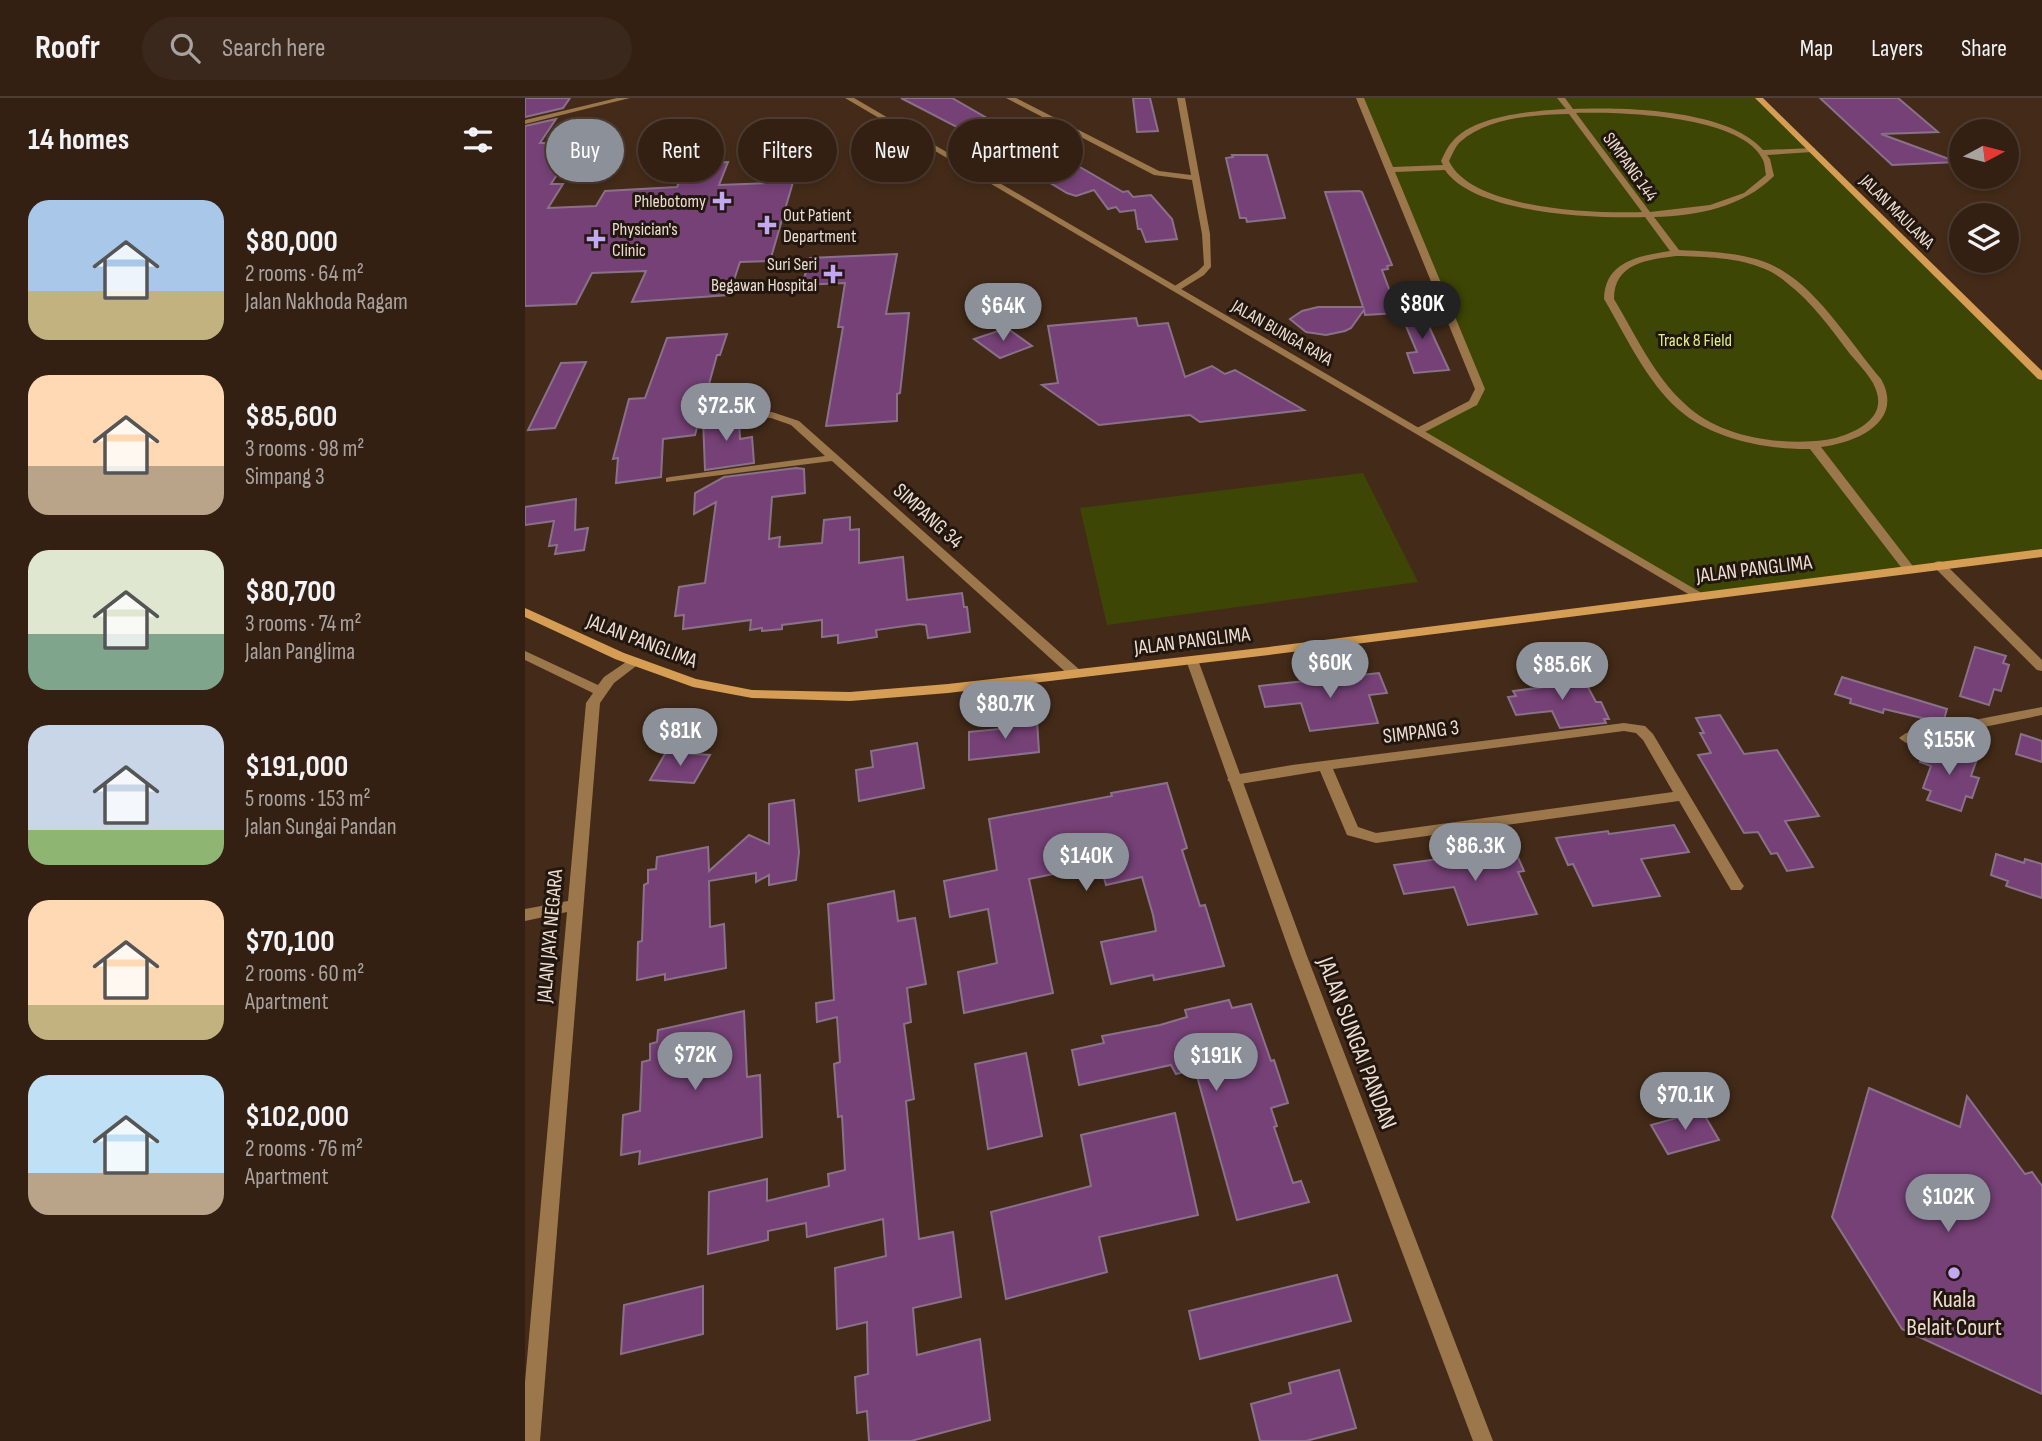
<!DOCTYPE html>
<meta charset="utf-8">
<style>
:root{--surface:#332013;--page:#3b281c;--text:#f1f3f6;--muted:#a9a3a0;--line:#4e3e33;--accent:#8c9099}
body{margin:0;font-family:"Sofia Sans Condensed",sans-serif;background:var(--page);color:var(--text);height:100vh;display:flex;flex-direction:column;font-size:26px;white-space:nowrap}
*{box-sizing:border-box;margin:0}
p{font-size:23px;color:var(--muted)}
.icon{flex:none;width:38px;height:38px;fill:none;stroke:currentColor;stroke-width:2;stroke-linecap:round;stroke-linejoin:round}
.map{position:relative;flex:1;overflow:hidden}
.drawer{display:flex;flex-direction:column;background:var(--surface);width:525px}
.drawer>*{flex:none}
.hud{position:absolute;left:21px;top:21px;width:665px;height:63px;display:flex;gap:14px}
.needle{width:46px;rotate:83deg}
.buttons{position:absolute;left:1424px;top:21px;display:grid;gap:14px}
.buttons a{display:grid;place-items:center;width:70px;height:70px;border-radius:50%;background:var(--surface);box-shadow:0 4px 10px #0003,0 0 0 2px var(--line);font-size:35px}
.price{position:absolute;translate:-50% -60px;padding:0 16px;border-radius:24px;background:var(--accent);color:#fff;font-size:23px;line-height:46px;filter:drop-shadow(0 2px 4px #0008)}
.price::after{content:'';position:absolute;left:50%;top:42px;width:21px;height:16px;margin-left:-10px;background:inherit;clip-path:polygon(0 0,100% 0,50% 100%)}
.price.on{background:#222;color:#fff}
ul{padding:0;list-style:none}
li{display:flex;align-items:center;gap:21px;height:175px;padding:0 28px}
li span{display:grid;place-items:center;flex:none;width:196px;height:140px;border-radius:21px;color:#555}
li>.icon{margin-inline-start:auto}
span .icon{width:84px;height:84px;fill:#fffc;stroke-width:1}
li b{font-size:30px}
h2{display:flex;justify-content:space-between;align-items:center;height:84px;padding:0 28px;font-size:30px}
.tag{padding:0 24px;border-radius:32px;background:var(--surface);box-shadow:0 4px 10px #0003,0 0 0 2px var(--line);font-size:24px;line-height:63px}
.tag.on{background:var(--accent);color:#fff}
header{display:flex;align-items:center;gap:42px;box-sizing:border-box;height:98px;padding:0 35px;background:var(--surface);border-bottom:2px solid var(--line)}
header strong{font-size:33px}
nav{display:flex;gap:38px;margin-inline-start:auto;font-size:24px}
.search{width:490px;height:63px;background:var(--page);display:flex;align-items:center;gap:18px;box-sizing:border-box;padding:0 24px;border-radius:38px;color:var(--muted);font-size:26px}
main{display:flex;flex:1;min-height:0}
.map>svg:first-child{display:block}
</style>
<header>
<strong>Roofr</strong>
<div class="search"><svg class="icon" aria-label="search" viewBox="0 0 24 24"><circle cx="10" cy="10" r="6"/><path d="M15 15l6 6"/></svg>Search here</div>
<nav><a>Map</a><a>Layers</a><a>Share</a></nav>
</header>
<main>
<section class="drawer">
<h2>14 homes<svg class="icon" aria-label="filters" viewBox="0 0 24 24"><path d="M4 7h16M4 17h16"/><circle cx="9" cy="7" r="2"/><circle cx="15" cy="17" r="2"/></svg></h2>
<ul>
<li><span style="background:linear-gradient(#a9c7e8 65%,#c2b280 0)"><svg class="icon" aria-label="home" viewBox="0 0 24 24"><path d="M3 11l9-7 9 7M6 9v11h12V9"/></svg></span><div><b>$80,000</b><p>2 rooms · 64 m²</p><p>Jalan Nakhoda Ragam</p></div></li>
<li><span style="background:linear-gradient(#ffd9b3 65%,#b9a48a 0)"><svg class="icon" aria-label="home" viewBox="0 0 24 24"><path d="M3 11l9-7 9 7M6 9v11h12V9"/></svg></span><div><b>$85,600</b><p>3 rooms · 98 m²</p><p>Simpang 3</p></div></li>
<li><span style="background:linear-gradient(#dfe7d0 60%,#7fa58c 0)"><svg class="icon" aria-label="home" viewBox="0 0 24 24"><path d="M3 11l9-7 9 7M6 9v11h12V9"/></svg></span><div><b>$80,700</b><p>3 rooms · 74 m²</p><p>Jalan Panglima</p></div></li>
<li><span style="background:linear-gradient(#c9d6e8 75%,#8fb573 0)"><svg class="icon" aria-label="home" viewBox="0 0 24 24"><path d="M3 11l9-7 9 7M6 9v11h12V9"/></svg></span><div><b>$191,000</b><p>5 rooms · 153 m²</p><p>Jalan Sungai Pandan</p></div></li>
<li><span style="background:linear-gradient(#ffd9b3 75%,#c2b280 0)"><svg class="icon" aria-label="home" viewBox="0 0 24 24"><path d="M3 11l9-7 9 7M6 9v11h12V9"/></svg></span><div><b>$70,100</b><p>2 rooms · 60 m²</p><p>Apartment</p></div></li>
<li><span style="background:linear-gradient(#bfe0f5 70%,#b9a48a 0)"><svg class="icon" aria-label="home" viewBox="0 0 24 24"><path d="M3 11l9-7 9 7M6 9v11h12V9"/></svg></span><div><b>$102,000</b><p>2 rooms · 76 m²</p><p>Apartment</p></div></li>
</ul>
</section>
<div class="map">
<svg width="1517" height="1343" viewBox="0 0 1517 1343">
<rect width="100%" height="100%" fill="#442b19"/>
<!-- green -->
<g fill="#3e4605">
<polygon points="836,0 1234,0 1517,278 1517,455 1174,497 894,333 953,298"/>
<polygon points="838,375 893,484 582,527 555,410"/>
</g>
<!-- building -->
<g fill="#764177" stroke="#897189" stroke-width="2">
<polygon points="0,0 45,0 38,10 0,19"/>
<polygon points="376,0 427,0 535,62 541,61 598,94 603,93 608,99 626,97 647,121 652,141 621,144 616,131 613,131 610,112 595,114 591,109 583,111 569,92 551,98 542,95 436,31"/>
<polygon points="608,0 625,0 633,33 612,34"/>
<polygon points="1295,0 1373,0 1413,34 1356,36 1432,64 1367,67"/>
<polygon points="31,21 15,45 33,45 30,49 40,48 27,67 39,66 26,86 38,86 23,110 71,108 80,93 152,89 162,66 203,64 194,87 268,84 245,163 215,164 204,197 107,204 121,173 67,175 51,206 0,208 0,28"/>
<polygon points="707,57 742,57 760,120 722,124 721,120 715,120 701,60 708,59"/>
<polygon points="834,93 837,94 867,167 862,168 863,171 857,172 873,215 840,217 839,212 826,230 820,233 801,237 781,234 765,221 777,213 793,209 838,209 800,94"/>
<polygon points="372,156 361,216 384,215 375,295 372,296 372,323 301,328 318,229 313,229 320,185 277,187 285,160"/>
<polygon points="894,206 911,244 924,272 889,275 882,255 892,254 872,207"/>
<polygon points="611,220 613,228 643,225 660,279 687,268 700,276 710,272 779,312 675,324 665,317 574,327 517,287 533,285 523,228"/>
<polygon points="482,230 507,248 475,260 449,241"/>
<polygon points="202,236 195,257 192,257 170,337 138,341 136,379 91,385 93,360 88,361 104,301 120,300 142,240"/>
<polygon points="61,264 30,330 3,332 36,265"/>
<polygon points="211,316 214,321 215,341 227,339 229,365 180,372 178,321"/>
<polygon points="271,370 279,371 280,395 247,399 244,441 255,439 254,449 297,445 299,422 325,419 325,432 334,431 334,465 378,459 382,502 437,495 439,509 442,509 445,534 403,540 401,527 394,526 351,532 352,539 313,545 313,537 297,539 297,522 257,527 257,531 237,533 237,530 225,532 226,522 158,531 159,517 150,518 154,489 180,485 191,404 169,416 170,395 199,379"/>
<polygon points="51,401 50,432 63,430 59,452 30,456 32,447 24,448 29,423 0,427 0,409"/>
<polygon points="1450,549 1481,558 1478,565 1484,567 1476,593 1469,591 1464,607 1435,598"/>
<polygon points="854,575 862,595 844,597 853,625 785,633 776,605 740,609 734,588"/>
<polygon points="1051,578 1052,581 1058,580 1071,604 1076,604 1084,621 1079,621 1081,625 1035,630 1027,613 991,617 983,599 991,598 988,593 1020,589 1018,585 1023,584 1022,581"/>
<polygon points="1317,579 1422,611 1418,625 1359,611 1358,615 1325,605 1326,601 1310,596"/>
<polygon points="1195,617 1219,656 1252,652 1294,718 1260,723 1288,769 1262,773 1252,755 1246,756 1233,734 1219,735 1173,657 1186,655 1175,635 1179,635 1171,620"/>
<polygon points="512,622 514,654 444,662 444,634 485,630 485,625"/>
<polygon points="1496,636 1517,643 1517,664 1491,656"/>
<polygon points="392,645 399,690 334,703 331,672 348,669 346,653"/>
<polygon points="1402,645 1452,661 1446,678 1454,680 1447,700 1441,698 1436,713 1402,702 1406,693 1398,690 1406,668 1395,664"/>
<polygon points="141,654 185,657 169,685 125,682"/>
<polygon points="642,685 662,750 657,752 675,808 680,807 699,868 629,882 628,877 586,886 576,844 631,833 628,817 617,779 581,787 576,769 562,771 562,769 504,781 528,895 439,915 433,874 472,865 463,811 425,819 419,783 472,772 464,721 587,698 586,695"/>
<polygon points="269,702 274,754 271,782 244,787 244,777 231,784 231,775 184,783 185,829 199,826 201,870 140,882 140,876 112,882 113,844 117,843 119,787 123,785 123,772 131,771 132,759 183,749 184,773 224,737 244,746 244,706"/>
<polygon points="1149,727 1164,754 1116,761 1135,798 1068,808 1048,766 1043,767 1031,740 1083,733 1084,736"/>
<polygon points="987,746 999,773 993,774 1012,816 943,827 929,789 879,796 869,767 936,758 935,754"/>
<polygon points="1471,756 1499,765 1500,761 1517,766 1517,800 1481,788 1483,783 1466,777"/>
<polygon points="369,793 373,823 390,820 401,886 382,890 386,924 379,926 389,1001 381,1003 394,1141 428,1134 436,1199 388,1210 392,1257 455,1241 465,1322 386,1343 344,1343 342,1313 332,1315 330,1279 343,1276 342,1224 312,1231 310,1170 361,1158 358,1121 282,1139 281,1125 243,1133 243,1142 183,1156 184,1094 242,1081 242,1103 304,1088 303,1076 320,1072 317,1018 313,1019 309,966 315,964 312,919 292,924 291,905 309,902 303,806"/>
<polygon points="704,902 707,910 726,906 746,963 749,962 763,1005 746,1010 752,1028 749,1029 768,1085 776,1083 784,1104 712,1122 670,971 651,976 646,967 554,987 547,952 579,945 577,938 635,927 662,919 660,912"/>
<polygon points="219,913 222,979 235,977 237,1039 114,1066 115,1053 96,1057 98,1017 115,1013 117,964 125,962 125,946 132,944 133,932"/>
<polygon points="501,955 517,1038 463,1051 450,966"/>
<polygon points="1344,990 1435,1029 1442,998 1500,1076 1507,1074 1517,1088 1517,1296 1377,1231 1307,1119"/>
<polygon points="1177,1013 1194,1042 1143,1056 1126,1027"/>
<polygon points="650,1015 673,1117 574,1139 582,1174 481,1201 466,1114 566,1088 556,1037"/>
<polygon points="812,1177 826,1223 675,1261 664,1213"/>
<polygon points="178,1188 178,1236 96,1256 99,1207"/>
<polygon points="814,1272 831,1330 781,1343 735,1343 726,1306 766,1295 764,1285"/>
</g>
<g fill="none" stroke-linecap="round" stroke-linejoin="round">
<!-- minor -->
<g fill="#9b774b" fill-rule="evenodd">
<polygon points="92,0 105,0 0,26 0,22"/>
<polygon points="481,0 491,0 634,73 666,77 652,0 660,0 685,136 686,169 679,177 653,193 645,191 673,173 679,167 677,136 667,82 629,77"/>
<path d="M831,0H839L868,69L918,67L916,63C919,57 922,49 927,44C949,17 1008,13 1041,11L1032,0H1040L1048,11C1099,9 1203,11 1238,52L1290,50V54H1287L1242,57L1245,61L1249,78C1218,109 1172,118 1129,119L1154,152C1188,154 1228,154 1258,173C1296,196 1327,247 1356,281C1380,324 1331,345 1296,349L1387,467L1389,470L1387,473H1379L1285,351C1243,352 1187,341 1154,312C1121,283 1101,238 1079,201C1080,163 1114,158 1145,153L1120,119C1072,121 949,116 920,72L870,74L960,291L952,307L898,335H890V331L944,303L950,291ZM1051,15C1095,14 1217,17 1238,62C1240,66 1240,73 1241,77L1219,95L1185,107L1125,114ZM1044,16L1117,114C1069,116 946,111 924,63C927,57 930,49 935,44C963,19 1008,17 1044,16ZM1151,158C1181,159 1212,159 1240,171C1248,174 1255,179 1262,185C1287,204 1306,231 1325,256C1333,265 1342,275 1348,285C1352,293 1355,302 1352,311C1346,329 1317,340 1300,342C1254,348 1194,339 1160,306C1129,278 1110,236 1089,201C1089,165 1122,162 1151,158Z"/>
<polygon points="218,313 247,314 274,323 556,573 558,576 556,579 546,579 307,363 141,384 141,380 145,379 300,358 266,327 246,320 214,318 213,316"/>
<polygon points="1414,463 1418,464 1517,562 1517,573 1512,572 1410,470 1410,464"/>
<polygon points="0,553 73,587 79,579 104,562 109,561 115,565 89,585 75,605 15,1343 0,1343 0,1284 42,814 0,823 0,811 43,803 61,605 68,595 0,562"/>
<polygon points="1517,609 1517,617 1381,645 1374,640 1381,635"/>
<path d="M1099,625L1120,628L1128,636L1216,784L1219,788L1216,792H1206L1154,703L851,745L822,737L795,673L709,687L702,682L709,677L767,667ZM1099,633L1111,635L1118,642L1148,694L851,735L833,729L808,671Z"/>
</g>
<!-- tertiary -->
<g fill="#9b774b" fill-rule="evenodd">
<polygon points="320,0 329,0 1180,497 1178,500 1170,500"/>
<polygon points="667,558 673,562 782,858 968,1343 948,1343 766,858 661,562"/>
</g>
<!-- secondary -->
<g fill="#d69d54" fill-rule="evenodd">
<polygon points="1230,0 1238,0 1517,273 1517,282 1513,281"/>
<polygon points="1517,451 1517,459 744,557 423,595 325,603 227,600 168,589 90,561 0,519 0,510 99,555 171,581 227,592 325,594 423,586 744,549"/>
</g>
</g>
<!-- markers -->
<g fill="#c4a7f1" stroke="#22170f" stroke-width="2.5">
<path d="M193.5 92.5h7v7h7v7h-7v7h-7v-7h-7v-7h7z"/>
<path d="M238.5 116.5h7v7h7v7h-7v7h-7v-7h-7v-7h7z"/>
<path d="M67.5 130.5h7v7h7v7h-7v7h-7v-7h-7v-7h7z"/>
<path d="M304.5 165.5h7v7h7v7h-7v7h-7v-7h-7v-7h7z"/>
<circle cx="1429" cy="1175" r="7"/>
</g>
<g text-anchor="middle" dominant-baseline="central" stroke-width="6" stroke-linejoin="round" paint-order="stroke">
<!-- far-street labels -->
<g font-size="18" fill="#ecdcd1" stroke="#22170f">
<text transform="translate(1105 69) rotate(54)">SIMPANG 144</text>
<text transform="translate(1372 114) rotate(45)">JALAN MAULANA</text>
<text transform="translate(757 235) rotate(30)">JALAN BUNGA RAYA</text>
</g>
<!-- far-poi labels -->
<g font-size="18" fill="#ecdcd1" stroke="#22170f" text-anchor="end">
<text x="181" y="103">Phlebotomy</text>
<text x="258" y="117" text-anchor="start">Out Patient<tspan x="258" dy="21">Department</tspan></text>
<text x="87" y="131" text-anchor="start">Physician's<tspan x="87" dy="21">Clinic</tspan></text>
<text x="292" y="166">Suri Seri<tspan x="292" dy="21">Begawan Hospital</tspan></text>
</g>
<!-- far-park labels -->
<g font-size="18" fill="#ddf083" stroke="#22170f">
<text x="1170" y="242">Track 8 Field</text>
</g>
<!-- street labels -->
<g font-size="21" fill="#ecdcd1" stroke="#22170f">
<text transform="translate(403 418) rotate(42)">SIMPANG 34</text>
<text transform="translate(1229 471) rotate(-7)">JALAN PANGLIMA</text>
<text transform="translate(117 543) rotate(21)">JALAN PANGLIMA</text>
<text transform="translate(667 543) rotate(-7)">JALAN PANGLIMA</text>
<text transform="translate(896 634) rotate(-7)">SIMPANG 3</text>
<text transform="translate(25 838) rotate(-85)">JALAN JAYA NEGARA</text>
</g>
<!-- near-street labels -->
<g font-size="24" fill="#ecdcd1" stroke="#22170f">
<text transform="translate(832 945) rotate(69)">JALAN SUNGAI PANDAN</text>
</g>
<!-- near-poi labels -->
<g font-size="24" fill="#ecdcd1" stroke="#22170f">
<text x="1429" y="1201">Kuala<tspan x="1429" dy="28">Belait Court</tspan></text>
</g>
</g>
</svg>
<div class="buttons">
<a><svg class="needle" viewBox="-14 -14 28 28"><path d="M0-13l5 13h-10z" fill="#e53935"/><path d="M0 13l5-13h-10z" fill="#a9a3a0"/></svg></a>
<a><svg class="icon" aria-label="layers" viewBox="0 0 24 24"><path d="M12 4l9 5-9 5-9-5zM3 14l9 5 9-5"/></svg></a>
</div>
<b class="price on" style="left:897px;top:243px">$80K</b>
<b class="price" style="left:478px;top:245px">$64K</b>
<b class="price" style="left:201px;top:345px">$72.5K</b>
<b class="price" style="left:805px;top:602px">$60K</b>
<b class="price" style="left:1037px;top:604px">$85.6K</b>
<b class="price" style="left:480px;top:643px">$80.7K</b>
<b class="price" style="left:155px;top:670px">$81K</b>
<b class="price" style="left:1424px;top:679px">$155K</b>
<b class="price" style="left:950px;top:785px">$86.3K</b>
<b class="price" style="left:561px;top:795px">$140K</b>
<b class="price" style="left:170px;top:994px">$72K</b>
<b class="price" style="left:691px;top:995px">$191K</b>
<b class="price" style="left:1160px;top:1034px">$70.1K</b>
<b class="price" style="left:1423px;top:1136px">$102K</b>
<div class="hud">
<a class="tag on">Buy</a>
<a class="tag">Rent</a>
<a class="tag">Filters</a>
<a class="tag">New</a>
<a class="tag">Apartment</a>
</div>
</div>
</main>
